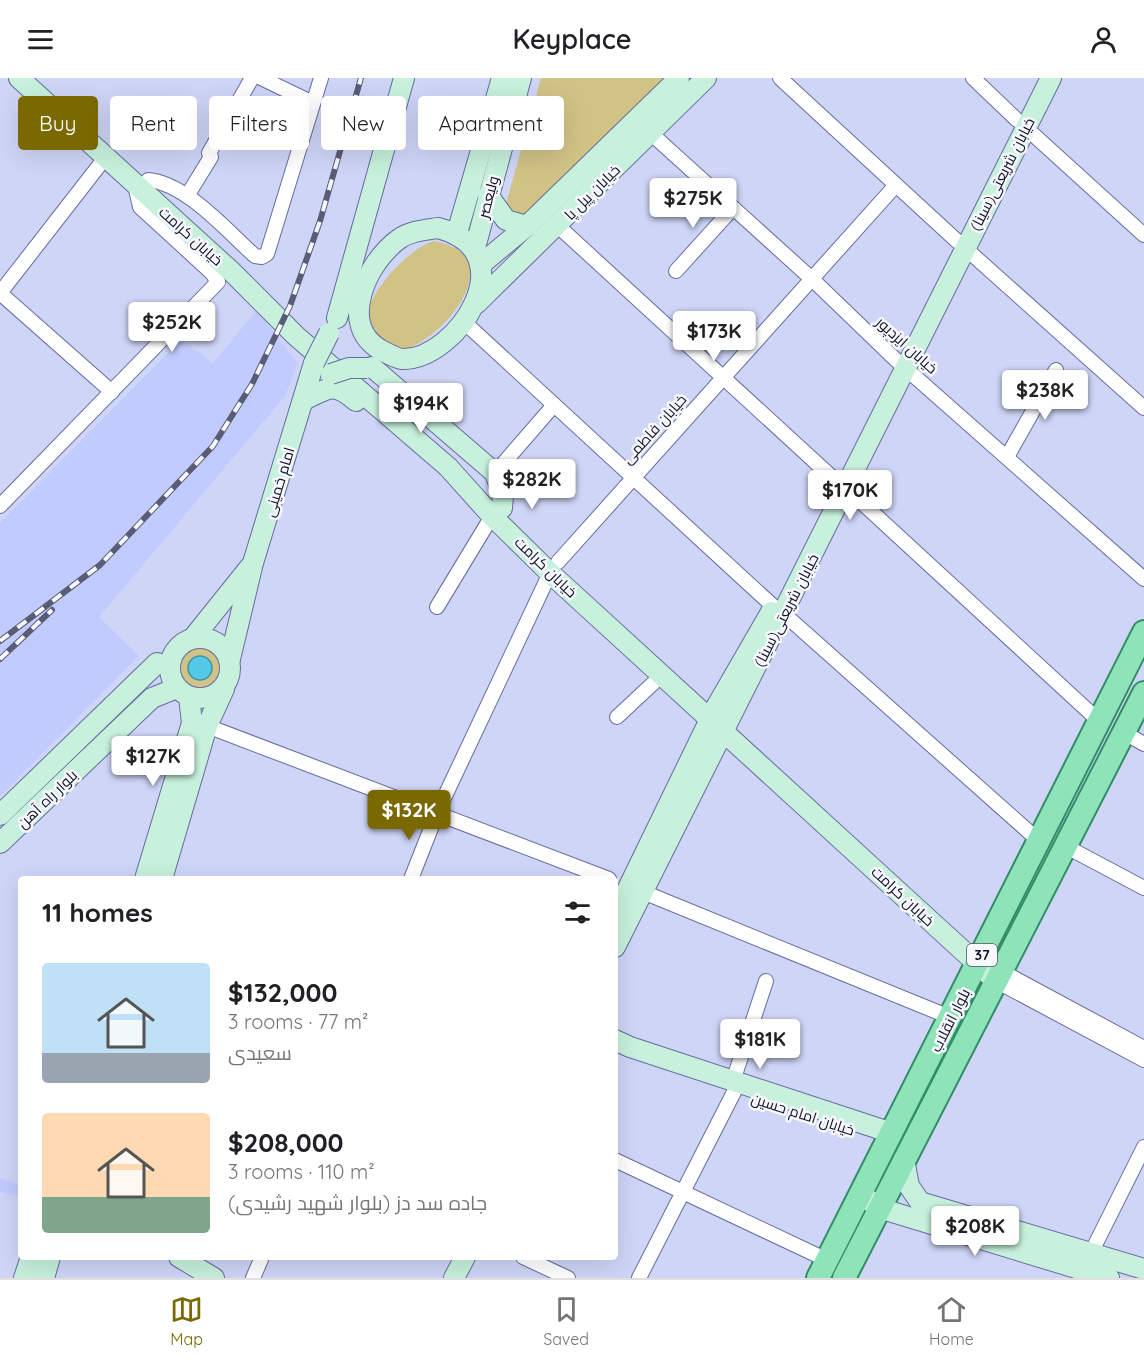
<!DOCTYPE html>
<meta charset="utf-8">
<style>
:root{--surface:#fff;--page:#f2f2f2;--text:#202124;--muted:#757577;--line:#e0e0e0;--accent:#7a6800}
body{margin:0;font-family:Quicksand,Cairo,sans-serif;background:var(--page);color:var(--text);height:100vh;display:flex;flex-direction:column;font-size:22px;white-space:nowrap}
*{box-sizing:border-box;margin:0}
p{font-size:20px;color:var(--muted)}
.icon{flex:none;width:33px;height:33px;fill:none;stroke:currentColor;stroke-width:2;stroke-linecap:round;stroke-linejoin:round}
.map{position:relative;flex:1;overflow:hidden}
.details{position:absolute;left:18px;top:798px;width:600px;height:384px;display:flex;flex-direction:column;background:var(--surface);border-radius:6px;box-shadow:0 6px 24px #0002}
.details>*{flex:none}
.guide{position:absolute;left:18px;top:18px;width:600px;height:54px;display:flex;gap:12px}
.price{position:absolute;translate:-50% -51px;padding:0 14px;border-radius:6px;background:#fff;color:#222;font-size:20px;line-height:39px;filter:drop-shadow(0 2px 3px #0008)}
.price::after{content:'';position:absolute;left:50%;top:36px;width:18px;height:14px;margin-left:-9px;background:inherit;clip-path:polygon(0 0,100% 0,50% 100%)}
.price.on{background:var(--accent);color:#fff}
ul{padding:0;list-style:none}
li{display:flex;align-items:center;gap:18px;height:150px;padding:0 24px}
li span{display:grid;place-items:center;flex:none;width:168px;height:120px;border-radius:6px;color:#555}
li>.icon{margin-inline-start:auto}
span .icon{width:72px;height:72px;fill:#fffc;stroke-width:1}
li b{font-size:26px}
h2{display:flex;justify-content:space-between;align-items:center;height:72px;padding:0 24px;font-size:26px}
.tag{padding:0 21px;border-radius:6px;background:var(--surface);box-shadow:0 6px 24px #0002;font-size:21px;line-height:54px}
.tag.on{background:var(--accent);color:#fff}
header{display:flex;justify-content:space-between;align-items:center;height:78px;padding:0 24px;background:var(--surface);font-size:27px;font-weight:600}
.dock{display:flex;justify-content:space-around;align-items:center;height:84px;border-top:2px solid var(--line);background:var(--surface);font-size:16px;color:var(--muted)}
.dock a{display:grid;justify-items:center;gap:3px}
.dock .on{color:var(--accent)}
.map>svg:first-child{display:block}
</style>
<header><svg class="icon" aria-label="menu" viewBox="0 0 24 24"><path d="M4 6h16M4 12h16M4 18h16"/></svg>Keyplace<svg class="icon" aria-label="person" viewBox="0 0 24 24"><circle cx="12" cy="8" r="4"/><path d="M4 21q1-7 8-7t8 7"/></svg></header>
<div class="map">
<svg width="1144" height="1200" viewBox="0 0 1144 1200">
<rect width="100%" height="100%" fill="#cfd5f7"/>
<!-- built -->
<g fill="#c2cbfd">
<polygon points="257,232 298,286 285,318 99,539 139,578 0,718 0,445 181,262 213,285"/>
<polygon points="0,1100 21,1107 21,1119 0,1114"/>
</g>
<!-- green -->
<g fill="#d1c385">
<polygon points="541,0 673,0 530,140 515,137 506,126"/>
<path d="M434,163C516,178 439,268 398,273L369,254C369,246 367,236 369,230C376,207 411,169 434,163Z"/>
<circle cx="200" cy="591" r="23"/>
</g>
<!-- water -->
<circle fill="#53c9e6" stroke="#3e92ac" stroke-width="1.5" cx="200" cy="590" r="12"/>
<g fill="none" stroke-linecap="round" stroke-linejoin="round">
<!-- street casing -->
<g stroke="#656c9e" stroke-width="16">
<g id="street">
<polyline points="261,0 313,25"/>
<polyline points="780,0 957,163"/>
<polyline points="973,0 1017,42"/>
<polyline points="1025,49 1144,157"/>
<polyline points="645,50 813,202 895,281 1144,501"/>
<path d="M148,102C186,105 227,153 255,178L262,179L267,176L321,0"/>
<polyline points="187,118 211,79 209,75 252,0"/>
<polyline points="558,148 836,403"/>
<polyline points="965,170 1144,330"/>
<polyline points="676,193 733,130"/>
<polyline points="0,215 105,80"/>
<polyline points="0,215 112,314"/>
<polyline points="463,243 774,529"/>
<polyline points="1007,379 1056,292"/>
<polyline points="495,395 554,327"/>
<polyline points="846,410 1098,642"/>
<polyline points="0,428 218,204 212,195 140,129 135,107"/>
<polyline points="558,484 896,107"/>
<polyline points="437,529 492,438"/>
<polyline points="784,536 1038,762"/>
<polyline points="617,639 662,597"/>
<polyline points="207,648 609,801"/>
<polyline points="1123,654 1144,666"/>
<polyline points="1065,768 1144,810"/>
<polyline points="411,801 437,735 550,495"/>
<polyline points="643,814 952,940"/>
<polyline points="1001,893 1144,970"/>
<polyline points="996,903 1144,982"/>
<polyline points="733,1003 766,903"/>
<polyline points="615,1082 827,1182"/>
<polyline points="523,1179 568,1200"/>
<polyline points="1087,1183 1144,1069"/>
<polyline points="253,1200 262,1179"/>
<polyline points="639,1200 734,1014"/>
</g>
</g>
<!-- secondary casing -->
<g stroke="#656c9e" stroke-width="22">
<g id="secondary">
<polyline points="19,0 232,194 296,258 448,389 492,438 550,495 996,903"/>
<polyline points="488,117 506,142 527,148"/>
<path d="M438,150C529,174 456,283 402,281C395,280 387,275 381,272C337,247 367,184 399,161C410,153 425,152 438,150Z"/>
<polyline points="457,155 502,0"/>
<polyline points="475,170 521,0"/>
<polyline points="480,187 527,148 679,0"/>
<polyline points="477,225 706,0"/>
<polyline points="337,240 404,0"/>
<polyline points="372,289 495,395 503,417 502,430"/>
<path d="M304,322C329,310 333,303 356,323"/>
<circle cx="200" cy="590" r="30"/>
<polyline points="193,560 250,489"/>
<polyline points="230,581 253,485 314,285"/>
<polyline points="0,737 157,585"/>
<polyline points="0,765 152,620 177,610"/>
<polyline points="145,801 192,645 189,619"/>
<polyline points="162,801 207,648 224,611"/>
<polyline points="615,837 715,631 771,534"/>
<polyline points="615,869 1051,0"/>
<polyline points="615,962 630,969 892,1055"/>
<polyline points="904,1081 909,1108 920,1124 1144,1191"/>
<polyline points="861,1116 879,1130 1109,1200"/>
<polyline points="179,1179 214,1200"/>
<polyline points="24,1200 31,1179"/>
<polyline points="44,1200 50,1179"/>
<polyline points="454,1200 465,1179"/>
</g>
</g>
<!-- primary casing -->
<g stroke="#318d66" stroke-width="26">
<g id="primary">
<polyline points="818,1200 1144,554"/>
<polyline points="844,1200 1144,615"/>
</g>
</g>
<!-- street -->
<use href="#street" stroke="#fff" stroke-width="14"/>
<!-- secondary -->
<use href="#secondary" stroke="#c7f1dc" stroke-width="20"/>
<!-- primary -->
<use href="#primary" stroke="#8fe3b9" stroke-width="22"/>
<!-- rail casing -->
<g stroke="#595c75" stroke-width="6">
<g id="rail">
<polyline points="0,563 100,487 213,368 252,306 290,228 320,143 361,0"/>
<polyline points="0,581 52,532"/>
</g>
</g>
<!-- rail -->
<use href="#rail" stroke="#f6f8fd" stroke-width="4" stroke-dasharray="11" stroke-linecap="butt"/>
<!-- secondary-bridge casing -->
<g stroke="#656c9e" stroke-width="22" stroke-linecap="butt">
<g id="secondary-bridge">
<polyline points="314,285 329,255"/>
<polyline points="331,296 349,290 367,290"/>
</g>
</g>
<!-- secondary-bridge -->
<use href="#secondary-bridge" stroke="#c7f1dc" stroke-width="20"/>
</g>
<g text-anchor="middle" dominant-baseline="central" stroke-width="5" stroke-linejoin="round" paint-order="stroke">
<!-- shield labels -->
<rect fill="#f6f8fd" stroke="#545664" stroke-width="1.5" x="967" y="866" width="30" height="22" rx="4.5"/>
<g font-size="14" font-weight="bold" fill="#0e1023">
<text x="982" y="877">37</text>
</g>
<!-- street labels -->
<g font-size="15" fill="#0e1023" stroke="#f6f8fd">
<text transform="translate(1002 96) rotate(-63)">خیابان شریعتی(سینا)</text>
<text transform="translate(592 114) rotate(-45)">خیابان پیل پا</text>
<text transform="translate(488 119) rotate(-75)">ولیعصر</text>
<text transform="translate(191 158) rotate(42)">خیابان کرامت</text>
<text transform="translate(907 267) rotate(42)">خیابان ایزدپور</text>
<text transform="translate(654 351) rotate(-48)">خیابان فاطمی</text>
<text transform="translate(279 404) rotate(-73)">امام خمینی</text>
<text transform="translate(546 489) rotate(44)">خیابان کرامت</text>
<text transform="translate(786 532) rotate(-63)">خیابان شریعتی(سینا)</text>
<text transform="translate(47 721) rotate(-44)">بلوار راه آهن</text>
<text transform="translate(903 818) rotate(43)">خیابان کرامت</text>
<text transform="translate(950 942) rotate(-63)">بلوار انقلاب</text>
<text transform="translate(803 1036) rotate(18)">خیابان امام حسین</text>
</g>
</g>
</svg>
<b class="price" style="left:693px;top:151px">$275K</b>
<b class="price" style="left:172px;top:275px">$252K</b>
<b class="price" style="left:714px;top:284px">$173K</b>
<b class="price" style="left:1045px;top:343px">$238K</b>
<b class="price" style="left:421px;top:356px">$194K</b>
<b class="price" style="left:532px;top:432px">$282K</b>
<b class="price" style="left:850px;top:443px">$170K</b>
<b class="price" style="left:153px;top:709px">$127K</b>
<b class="price on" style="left:409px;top:763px">$132K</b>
<b class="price" style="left:760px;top:992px">$181K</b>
<b class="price" style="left:975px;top:1179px">$208K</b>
<div class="guide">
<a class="tag on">Buy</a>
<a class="tag">Rent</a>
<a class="tag">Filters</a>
<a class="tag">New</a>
<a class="tag">Apartment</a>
</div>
<section class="details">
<h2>11 homes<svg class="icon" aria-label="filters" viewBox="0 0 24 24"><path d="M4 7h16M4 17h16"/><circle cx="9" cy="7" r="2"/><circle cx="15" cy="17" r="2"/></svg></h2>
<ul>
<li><span style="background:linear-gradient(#bfe0f5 75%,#9aa5b1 0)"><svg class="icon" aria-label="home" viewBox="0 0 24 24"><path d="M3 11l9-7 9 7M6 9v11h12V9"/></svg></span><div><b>$132,000</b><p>3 rooms · 77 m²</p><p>سعیدی</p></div></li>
<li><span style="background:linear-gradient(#ffd9b3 70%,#7fa58c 0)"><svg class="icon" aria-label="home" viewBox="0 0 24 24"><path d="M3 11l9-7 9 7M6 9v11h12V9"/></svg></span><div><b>$208,000</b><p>3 rooms · 110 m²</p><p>جاده سد دز (بلوار شهید رشیدی)</p></div></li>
</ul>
</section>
</div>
<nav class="dock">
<a class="on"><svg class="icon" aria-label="map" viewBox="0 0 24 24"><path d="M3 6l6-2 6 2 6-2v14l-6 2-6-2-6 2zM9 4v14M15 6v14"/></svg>Map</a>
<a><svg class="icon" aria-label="saved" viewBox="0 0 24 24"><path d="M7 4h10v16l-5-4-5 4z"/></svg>Saved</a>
<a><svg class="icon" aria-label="home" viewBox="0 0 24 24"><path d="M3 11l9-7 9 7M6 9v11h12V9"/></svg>Home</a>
</nav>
